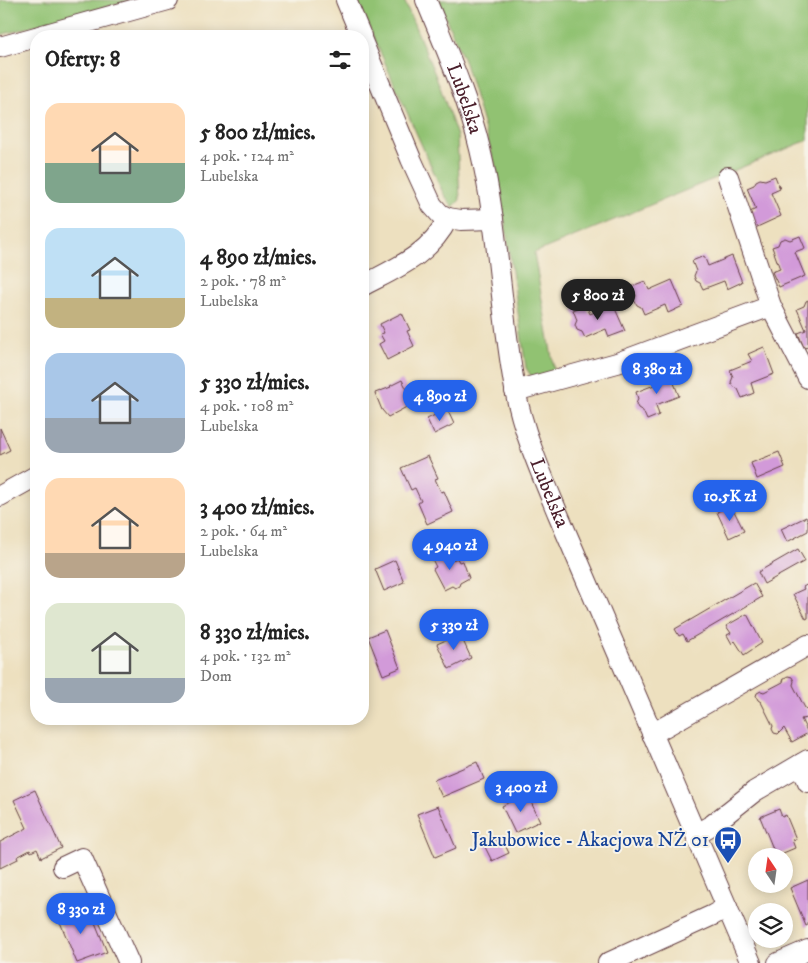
<!DOCTYPE html>
<html lang="pl">
<meta charset="utf-8">
<style>
:root{--surface:#fff;--page:#f6f6f6;--text:#222;--muted:#767676;--accent:#2563eb}
body{margin:0;font-family:"IM FELL DW Pica",serif;background:var(--page);color:var(--text);height:100vh;display:flex;flex-direction:column;font-size:19px;white-space:nowrap}
*{box-sizing:border-box;margin:0}
p{font-size:16px;color:var(--muted)}
.icon{flex:none;width:28px;height:28px;fill:none;stroke:currentColor;stroke-width:2;stroke-linecap:round;stroke-linejoin:round}
.map{position:relative;flex:1;overflow:hidden}
.panel{position:absolute;left:30px;top:30px;width:339px;height:695px;display:flex;flex-direction:column;background:var(--surface);border-radius:20px;box-shadow:0 2px 12px #0003}
.panel>*{flex:none}
.needle{width:32px;rotate:347deg}
.fabs{position:absolute;left:748px;top:848px;display:grid;gap:10px}
.fabs a{display:grid;place-items:center;width:45px;height:45px;border-radius:50%;background:var(--surface);box-shadow:0 2px 12px #0003;font-size:25px}
.price{position:absolute;translate:-50% -42px;padding:0 11px;border-radius:18px;background:var(--accent);color:#fff;font-size:16px;line-height:32px;filter:drop-shadow(0 1px 2px #0008)}
.price::after{content:'';position:absolute;left:50%;top:30px;width:15px;height:11px;margin-left:-8px;background:inherit;clip-path:polygon(0 0,100% 0,50% 100%)}
.price.selected{background:#222;color:#fff}
ul{padding:0;list-style:none}
li{display:flex;align-items:center;gap:15px;height:125px;padding:0 15px}
li span{display:grid;place-items:center;flex:none;width:140px;height:100px;border-radius:15px;color:#555}
li>.icon{margin-inline-start:auto}
span .icon{width:60px;height:60px;fill:#fffc;stroke-width:1}
li b{font-size:21px}
h2{display:flex;justify-content:space-between;align-items:center;height:60px;padding:0 15px;font-size:21px}
.map>svg:first-child{display:block}
</style>
<div class="map">
<svg width="808" height="963" viewBox="0 0 808 963">
<rect width="100%" height="100%" fill="#f7f3e8"/>
<filter id="ink" filterUnits="userSpaceOnUse"><feTurbulence type="fractalNoise" baseFrequency=".02" numOctaves="2"/><feDisplacementMap in="SourceGraphic" scale="10" xChannelSelector="R" yChannelSelector="G"/><feConvolveMatrix kernelMatrix="1 2 1 2 8 2 1 2 1" color-interpolation-filters="sRGB"/></filter>
<filter id="wash" filterUnits="userSpaceOnUse"><feTurbulence type="fractalNoise" baseFrequency=".0096" numOctaves="4" result="noise"/><feDisplacementMap in="SourceGraphic" scale="20" xChannelSelector="R" yChannelSelector="G"/><feGaussianBlur stdDeviation="1.12" result="paint"/><feColorMatrix in="noise" values="0 0 0 0 0 0 0 0 0 0 0 0 0 0 0 0 0 1.4 0 .05"/><feComposite in="paint" operator="in"/></filter>
<g filter="url(#wash)">
<rect width="100%" height="100%" fill="#ede0bf"/>
<!-- green -->
<g fill="#91c272" stroke="#6e704e">
<polygon points="0,0 133,0 0,35"/>
<polygon points="357,0 404,0 439,84 457,136 460,200 453,207 443,193"/>
<polygon points="438,0 808,0 808,140 534,253 555,375 539,378 531,376 526,368 498,174 465,63"/>
</g>
<g id="blocks">
<!-- building -->
<g fill="#d29ad9">
<polygon points="775,176 780,189 771,193 781,216 755,228 748,213 756,209 747,188 754,185 756,181 760,179 765,180"/>
<polygon points="800,236 805,248 795,252 805,276 779,287 772,272 780,269 772,247 778,245 780,240 785,238 790,240"/>
<polygon points="704,256 708,266 732,256 742,282 727,289 724,281 703,289 700,283 696,281 694,276 696,271 692,261"/>
<polygon points="672,280 683,306 668,313 665,305 644,314 641,307 637,305 634,300 636,296 632,286 645,281 649,290"/>
<polygon points="808,300 808,347 804,348 798,333 806,330 797,309 804,306 806,301"/>
<polygon points="613,304 625,331 609,337 606,329 585,338 582,332 577,330 575,325 577,320 573,310 586,305 590,314"/>
<polygon points="402,313 410,330 407,331 414,346 387,360 379,344 384,341 380,334 384,333 380,324"/>
<polygon points="764,347 774,374 751,383 754,393 742,398 738,389 733,386 731,382 733,377 730,370 752,361 748,354"/>
<polygon points="669,370 679,396 656,405 659,415 647,420 643,411 638,408 636,404 638,399 636,392 657,384 653,376"/>
<polygon points="402,380 414,403 388,417 382,410 375,393 391,387 390,386"/>
<polygon points="447,409 454,424 434,434 427,419"/>
<polygon points="0,428 10,450 0,455"/>
<polygon points="779,452 785,467 757,479 751,463"/>
<polygon points="428,456 438,478 435,479 441,492 444,491 453,512 427,524 418,503 421,501 415,488 411,490 401,468"/>
<polygon points="731,505 744,531 729,538 717,512"/>
<polygon points="806,517 808,521 808,531 787,542 781,529"/>
<polygon points="798,549 805,561 764,584 758,572"/>
<polygon points="448,552 452,560 457,558 459,562 463,561 469,578 460,583 459,586 455,588 452,586 444,590 433,569 436,567 432,559"/>
<polygon points="395,560 404,582 384,591 375,569"/>
<polygon points="754,583 762,597 687,641 683,634 679,636 675,629"/>
<polygon points="808,584 808,618 806,619 793,594 804,589 803,587"/>
<polygon points="747,614 762,643 744,655 735,641 732,644 727,635 731,633 726,626"/>
<polygon points="385,630 400,668 383,675 368,637"/>
<polygon points="460,634 471,658 449,669 437,644"/>
<polygon points="788,676 792,677 794,681 793,685 805,708 808,709 808,718 801,719 808,733 792,742 784,728 778,734 774,733 772,729 773,726 761,702 758,700 756,696 757,693 761,691 764,692 783,682 784,678"/>
<polygon points="477,762 484,779 442,797 434,780"/>
<polygon points="35,790 61,848 41,858 37,849 31,852 30,850 17,857 18,859 0,868 0,842 27,828 14,800"/>
<polygon points="527,794 540,821 515,833 502,806"/>
<polygon points="438,806 456,848 435,857 417,814"/>
<polygon points="779,809 782,817 786,815 796,839 792,840 795,848 776,856 760,817"/>
<polygon points="501,837 509,853 492,861 484,845"/>
<polygon points="808,880 808,925 806,926 790,888"/>
<polygon points="71,903 81,926 94,920 107,952 77,963 55,910"/>
</g>
</g>
</g>
<g filter="url(#ink)">
<use href="#blocks" fill-opacity="0" stroke="#623c41" stroke-width="1"/>
<g fill="none" stroke-linecap="round" stroke-linejoin="round">
<!-- minor casing -->
<g stroke="#623c41" stroke-width="22">
<g id="minor">
<polyline points="346,0 361,36"/>
<path id="s1" d="M426,0C446,49 468,98 480,149C499,228 500,309 515,389C523,432 541,473 558,514L751,963"/>
<polyline points="39,36 168,0"/>
<polyline points="362,41 411,159 432,205 440,214 448,218 461,220 493,219"/>
<polyline points="0,47 36,37"/>
<polyline points="728,177 771,306 808,378"/>
<path d="M362,286C396,268 430,255 448,218"/>
<polyline points="515,391 617,363 771,306"/>
<polyline points="0,496 36,476"/>
<polyline points="652,734 808,645"/>
<polyline points="801,764 808,782"/>
<polyline points="696,834 712,825 755,791 808,760"/>
<polyline points="63,867 82,858 129,963"/>
<polyline points="608,963 713,915 727,907"/>
<polyline points="778,963 808,950"/>
</g>
</g>
<!-- minor -->
<use href="#minor" stroke="#fff" stroke-width="20"/>
</g>
</g>
<!-- icons -->
<defs>
<g id="bus-pin" transform="scale(1.4375)"><path d="M0 17L-7.5 6A9.5 9.5 0 1 1 7.5 6Z" fill="#1a4fb4" stroke="#f7f3e8"/><path d="M-5-6H5V4H4V6H2V4H-2V6H-4V4H-5ZM-3.5-4V0h7V-4ZM-3.5 1.2v1.5H-2V1.2ZM2 1.2v1.5H3.5V1.2Z" fill="#fff"/></g>
</defs>
<g fill-rule="evenodd">
<use href="#bus-pin" x="728" y="840"/>
</g>
<g text-anchor="middle" dominant-baseline="central" stroke-width="4" stroke-linejoin="round" paint-order="stroke">
<!-- street labels -->
<g font-size="20" fill="#4a1f2b" stroke="#f7f3e8">
<text stroke="none"><textPath href="#s1" startOffset="106">Lubelska</textPath></text>
<text stroke="none"><textPath href="#s1" startOffset="511">Lubelska</textPath></text>
</g>
<!-- transit labels -->
<g font-size="20" fill="#164399" stroke="#f7f3e8" text-anchor="end">
<text x="709" y="840">Jakubowice - Akacjowa NŻ 01</text>
</g>
</g>
</svg>
<div class="fabs">
<a><svg class="needle" viewBox="-14 -14 28 28"><path d="M0-13l5 13h-10z" fill="#e53935"/><path d="M0 13l5-13h-10z" fill="#767676"/></svg></a>
<a><svg class="icon" aria-label="layers" viewBox="0 0 24 24"><path d="M12 4l9 5-9 5-9-5zM3 14l9 5 9-5"/></svg></a>
</div>
<b class="price selected" style="left:598px;top:321px">5 800 zł</b>
<b class="price" style="left:657px;top:395px">8 380 zł</b>
<b class="price" style="left:440px;top:422px">4 890 zł</b>
<b class="price" style="left:730px;top:522px">10.5K zł</b>
<b class="price" style="left:450px;top:571px">4 940 zł</b>
<b class="price" style="left:454px;top:651px">5 330 zł</b>
<b class="price" style="left:521px;top:813px">3 400 zł</b>
<b class="price" style="left:81px;top:935px">8 330 zł</b>
<section class="panel">
<h2>Oferty: 8<svg class="icon" aria-label="filters" viewBox="0 0 24 24"><path d="M4 7h16M4 17h16"/><circle cx="9" cy="7" r="2"/><circle cx="15" cy="17" r="2"/></svg></h2>
<ul>
<li><span style="background:linear-gradient(#ffd9b3 60%,#7fa58c 0)"><svg class="icon" aria-label="home" viewBox="0 0 24 24"><path d="M3 11l9-7 9 7M6 9v11h12V9"/></svg></span><div><b>5 800 zł/mies.</b><p>4 pok. · 124 m²</p><p>Lubelska</p></div></li>
<li><span style="background:linear-gradient(#bfe0f5 70%,#c2b280 0)"><svg class="icon" aria-label="home" viewBox="0 0 24 24"><path d="M3 11l9-7 9 7M6 9v11h12V9"/></svg></span><div><b>4 890 zł/mies.</b><p>2 pok. · 78 m²</p><p>Lubelska</p></div></li>
<li><span style="background:linear-gradient(#a9c7e8 65%,#9aa5b1 0)"><svg class="icon" aria-label="home" viewBox="0 0 24 24"><path d="M3 11l9-7 9 7M6 9v11h12V9"/></svg></span><div><b>5 330 zł/mies.</b><p>4 pok. · 108 m²</p><p>Lubelska</p></div></li>
<li><span style="background:linear-gradient(#ffd9b3 75%,#b9a48a 0)"><svg class="icon" aria-label="home" viewBox="0 0 24 24"><path d="M3 11l9-7 9 7M6 9v11h12V9"/></svg></span><div><b>3 400 zł/mies.</b><p>2 pok. · 64 m²</p><p>Lubelska</p></div></li>
<li><span style="background:linear-gradient(#dfe7d0 75%,#9aa5b1 0)"><svg class="icon" aria-label="home" viewBox="0 0 24 24"><path d="M3 11l9-7 9 7M6 9v11h12V9"/></svg></span><div><b>8 330 zł/mies.</b><p>4 pok. · 132 m²</p><p>Dom</p></div></li>
</ul>
</section>
</div>
